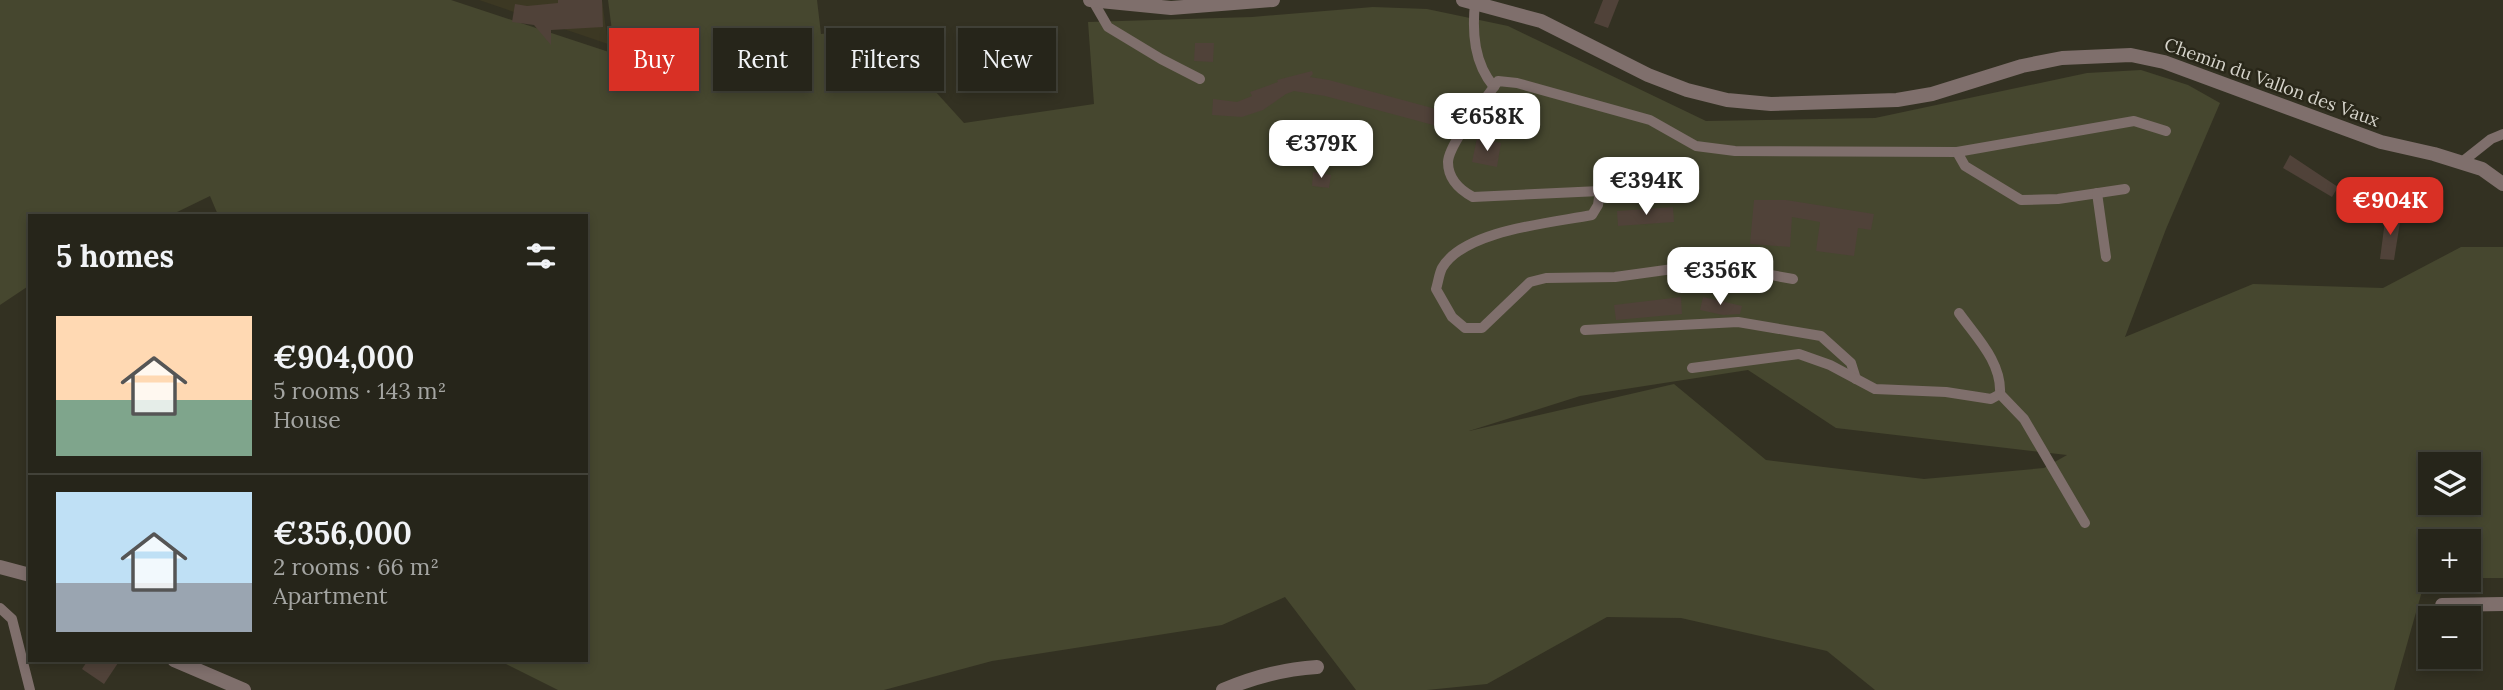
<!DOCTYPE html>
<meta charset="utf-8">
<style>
:root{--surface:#26251a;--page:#323127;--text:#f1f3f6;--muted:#a4a5a2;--line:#424239;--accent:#d93025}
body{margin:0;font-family:Lora,serif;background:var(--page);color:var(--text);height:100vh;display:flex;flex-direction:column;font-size:26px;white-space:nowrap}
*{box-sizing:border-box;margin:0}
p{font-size:23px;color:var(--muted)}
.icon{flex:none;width:38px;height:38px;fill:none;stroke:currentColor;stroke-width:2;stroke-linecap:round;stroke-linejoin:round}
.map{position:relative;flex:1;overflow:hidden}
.side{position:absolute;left:28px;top:214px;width:560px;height:448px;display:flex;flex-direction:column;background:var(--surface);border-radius:0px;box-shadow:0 4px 10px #0003,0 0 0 2px var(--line)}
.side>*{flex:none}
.hud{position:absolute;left:609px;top:28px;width:665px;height:63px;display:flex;gap:14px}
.controls{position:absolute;left:2418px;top:452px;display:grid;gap:14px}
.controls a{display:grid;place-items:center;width:63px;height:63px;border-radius:0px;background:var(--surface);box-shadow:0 4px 10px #0003,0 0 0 2px var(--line);font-size:35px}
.price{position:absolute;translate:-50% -60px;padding:0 16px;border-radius:14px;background:#fff;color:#222;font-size:23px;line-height:46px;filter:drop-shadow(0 2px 4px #0008)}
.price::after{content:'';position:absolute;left:50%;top:42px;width:21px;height:16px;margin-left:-10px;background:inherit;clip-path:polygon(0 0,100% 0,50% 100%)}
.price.on{background:var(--accent);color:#fff}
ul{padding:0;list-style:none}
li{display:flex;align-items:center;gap:21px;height:175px;padding:0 28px}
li+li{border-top:2px solid var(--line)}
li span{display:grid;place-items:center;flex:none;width:196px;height:140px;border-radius:0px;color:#555}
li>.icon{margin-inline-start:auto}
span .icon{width:84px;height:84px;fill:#fffc;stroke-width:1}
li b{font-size:30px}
h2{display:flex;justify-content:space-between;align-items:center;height:84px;padding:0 28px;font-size:30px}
.tag{padding:0 24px;border-radius:0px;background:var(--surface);box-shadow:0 4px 10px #0003,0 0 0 2px var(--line);font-size:24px;line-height:63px}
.tag.on{background:var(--accent);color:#fff}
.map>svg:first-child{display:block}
</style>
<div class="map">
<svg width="2503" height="690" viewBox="0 0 2503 690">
<rect width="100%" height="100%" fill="#333122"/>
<!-- built -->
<polygon fill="#3c3823" points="479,0 602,0 608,44"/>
<!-- green -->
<path fill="#46472f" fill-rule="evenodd" d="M0,0H451L615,54L608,0H817L821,34L877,27L964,123L1094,104L1088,22L1252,17L1373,7L1427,9L1508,26L1706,121L1875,118L2087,73L2141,70L2188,85L2220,103L2166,229L2125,337L2253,284L2383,288L2461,247H2503V578H2469V541H2431V577H2426L2394,690H1875L1827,651L1681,618L1607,617L1487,684L1427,690H1356L1285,597L1222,625L992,661L884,690H558L498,660H586V215H218L210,196L171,215H30V285L0,305ZM1748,370L1836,428L2067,455L2044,468L1924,479L1766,460L1674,384L1469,431L1580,396ZM2431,464H2469V502H2431Z"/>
<!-- building -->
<g fill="#504239">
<polygon points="558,0 602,0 603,27 551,30 551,45 534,25 512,22 515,4 527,6 558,3"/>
<polygon points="1603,0 1619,0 1608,28 1594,23"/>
<polygon points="781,33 783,51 752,55 750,36"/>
<polygon points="1195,43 1214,43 1213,62 1194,61"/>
<polygon points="1312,71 1313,74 1310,77 1329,80 1458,115 1437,126 1325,96 1294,91 1286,94 1263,110 1242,117 1212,115 1213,99 1237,102 1252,96 1250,92 1278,82 1277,80"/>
<polygon points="1477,138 1501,143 1497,167 1472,162"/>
<polygon points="2290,155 2338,187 2332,197 2283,168"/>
<polygon points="1313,172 1331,175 1329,188 1312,186"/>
<polygon points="1754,200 1786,200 1874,214 1871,230 1858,228 1854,256 1816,251 1820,222 1792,217 1790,247 1750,244"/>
<polygon points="1673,207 1674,222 1618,226 1617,211"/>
<polygon points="2386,213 2401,216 2394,260 2380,259"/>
<polygon points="1681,297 1682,314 1616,320 1614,305"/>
<polygon points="1703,297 1742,306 1740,314 1723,315 1700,310"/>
<polygon points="88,660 120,660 104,684 82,669"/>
</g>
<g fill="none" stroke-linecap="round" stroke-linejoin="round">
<!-- lane -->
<g stroke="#7f6f6c" stroke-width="10">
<polyline points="1093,1 1108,27 1161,59 1200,79"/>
<path d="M1475,3C1472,33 1474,63 1494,87"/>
<polyline points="2462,162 2491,139 2503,134"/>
<path d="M1678,184L1628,179L1600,191L1473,197C1460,190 1448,179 1448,162C1449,143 1486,99 1498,81L1517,83L1650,120L1696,146L1735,151L1957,152"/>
<polyline points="2125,189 2058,199 2021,200 1965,166 1957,152 2134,121 2166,131"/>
<path d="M1600,191L1598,205L1592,215C1551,223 1464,230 1442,268C1439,274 1438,283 1436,289L1452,317L1465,328H1482L1530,282L1546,278L1615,277L1709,264L1793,279"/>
<polyline points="2097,193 2106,257"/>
<polyline points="1585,330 1738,322 1821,336 1851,363 1856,379"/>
<path d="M1692,368L1799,354L1830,365L1875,389L1946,392L1991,399L2000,394C2002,362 1976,337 1959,313"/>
<polyline points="2000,394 2024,419 2085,523"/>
<polyline points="0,608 12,619 30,690"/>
</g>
<!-- street -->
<g stroke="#7f6f6c" stroke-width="14">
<polyline points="1090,0 1171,8 1273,0"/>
<polyline points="1463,0 1541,21 1648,75 1687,90 1727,100 1771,104 1897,100 1932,94 2022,66 2062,58 2131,55 2164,62 2381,142 2434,154 2482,169 2503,184"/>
<polyline points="0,567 30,575"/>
<polyline points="2442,605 2503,604"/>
<polyline points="174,660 244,690"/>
<path d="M1223,690C1254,677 1283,669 1317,667"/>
</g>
</g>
<g text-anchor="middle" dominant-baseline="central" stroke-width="5" stroke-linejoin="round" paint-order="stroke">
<!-- street labels -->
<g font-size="18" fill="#d6d4cb" stroke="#292719">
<text transform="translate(2272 82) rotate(20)">Chemin du Vallon des Vaux</text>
</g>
</g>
</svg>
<div class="controls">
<a><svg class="icon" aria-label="layers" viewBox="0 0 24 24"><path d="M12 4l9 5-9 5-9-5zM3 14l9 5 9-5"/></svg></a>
<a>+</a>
<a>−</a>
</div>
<b class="price" style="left:1487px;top:153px">€658K</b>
<b class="price" style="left:1321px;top:180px">€379K</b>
<b class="price" style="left:1646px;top:217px">€394K</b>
<b class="price on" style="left:2390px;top:237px">€904K</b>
<b class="price" style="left:1720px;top:307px">€356K</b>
<div class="hud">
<a class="tag on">Buy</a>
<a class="tag">Rent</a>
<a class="tag">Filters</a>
<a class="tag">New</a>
</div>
<section class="side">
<h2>5 homes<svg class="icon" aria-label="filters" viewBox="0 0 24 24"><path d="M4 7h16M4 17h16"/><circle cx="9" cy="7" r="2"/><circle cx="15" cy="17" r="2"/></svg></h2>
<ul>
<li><span style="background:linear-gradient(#ffd9b3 60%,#7fa58c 0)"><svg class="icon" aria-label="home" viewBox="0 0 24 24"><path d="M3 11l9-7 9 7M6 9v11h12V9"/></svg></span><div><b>€904,000</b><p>5 rooms · 143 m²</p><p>House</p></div></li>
<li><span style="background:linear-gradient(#bfe0f5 65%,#9aa5b1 0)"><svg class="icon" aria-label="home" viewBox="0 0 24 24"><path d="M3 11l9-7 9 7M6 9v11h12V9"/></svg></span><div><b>€356,000</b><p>2 rooms · 66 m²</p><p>Apartment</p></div></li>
</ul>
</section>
</div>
